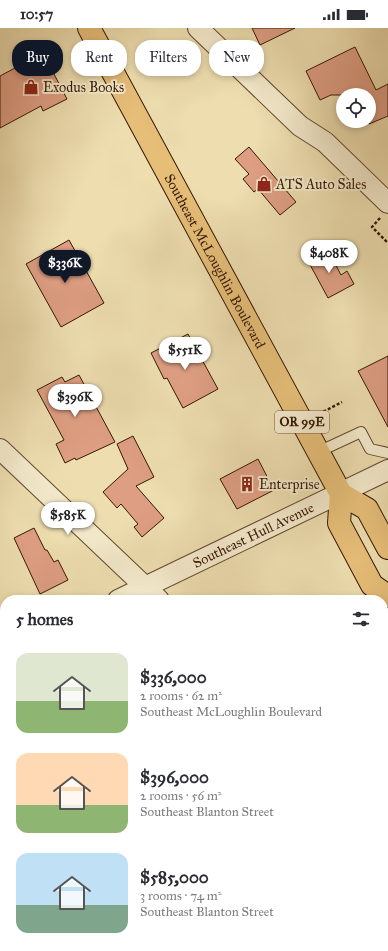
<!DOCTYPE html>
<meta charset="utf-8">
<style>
:root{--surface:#fff;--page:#f2f2f3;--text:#2b2b33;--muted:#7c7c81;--accent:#111827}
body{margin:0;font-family:"IM FELL Great Primer",serif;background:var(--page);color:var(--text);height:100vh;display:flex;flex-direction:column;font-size:15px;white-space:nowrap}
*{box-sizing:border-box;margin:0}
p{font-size:13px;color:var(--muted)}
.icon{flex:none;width:22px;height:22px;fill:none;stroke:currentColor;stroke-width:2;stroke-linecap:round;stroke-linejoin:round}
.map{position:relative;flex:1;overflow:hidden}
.panel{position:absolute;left:0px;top:567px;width:388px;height:356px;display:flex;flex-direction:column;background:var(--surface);border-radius:16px 16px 0 0;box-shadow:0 2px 6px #0003}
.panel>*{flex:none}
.banner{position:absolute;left:12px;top:12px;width:364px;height:36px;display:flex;gap:8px}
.controls{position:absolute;left:336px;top:60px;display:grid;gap:8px}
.controls a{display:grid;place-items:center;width:40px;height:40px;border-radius:50%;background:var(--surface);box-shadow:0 2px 6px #0003;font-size:20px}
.price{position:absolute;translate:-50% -34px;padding:0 9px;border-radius:14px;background:#fff;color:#222;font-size:13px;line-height:26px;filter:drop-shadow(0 1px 2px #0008)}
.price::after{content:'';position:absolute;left:50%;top:24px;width:12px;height:9px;margin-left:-6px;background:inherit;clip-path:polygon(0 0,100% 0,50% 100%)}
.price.selected{background:var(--accent);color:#fff}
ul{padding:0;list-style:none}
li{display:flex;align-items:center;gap:12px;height:100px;padding:0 16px}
li span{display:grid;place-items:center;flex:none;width:112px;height:80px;border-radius:12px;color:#555}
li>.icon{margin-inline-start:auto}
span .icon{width:48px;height:48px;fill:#fffc;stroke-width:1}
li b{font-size:17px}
h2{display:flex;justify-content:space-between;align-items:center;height:48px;padding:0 16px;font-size:17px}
.pill{padding:0 14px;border-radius:16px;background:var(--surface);box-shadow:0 2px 6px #0003;font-size:14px;line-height:36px}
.pill.selected{background:var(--accent);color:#fff}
.status{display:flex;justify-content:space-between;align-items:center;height:28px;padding:0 20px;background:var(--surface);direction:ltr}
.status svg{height:11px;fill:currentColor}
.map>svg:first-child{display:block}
</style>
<div class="status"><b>10:57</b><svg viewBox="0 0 49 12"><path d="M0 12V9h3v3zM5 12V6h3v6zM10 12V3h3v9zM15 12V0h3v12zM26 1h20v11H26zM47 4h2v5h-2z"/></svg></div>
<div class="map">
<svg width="388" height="923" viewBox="0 0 388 923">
<rect width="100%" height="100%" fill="#edddaf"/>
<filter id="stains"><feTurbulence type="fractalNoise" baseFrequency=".005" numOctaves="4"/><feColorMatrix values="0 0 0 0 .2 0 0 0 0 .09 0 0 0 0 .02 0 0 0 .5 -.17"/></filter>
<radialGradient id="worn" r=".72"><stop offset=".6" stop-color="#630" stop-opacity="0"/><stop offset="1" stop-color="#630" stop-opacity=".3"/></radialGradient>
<!-- building -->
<g fill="#de9e83" stroke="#341803">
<polygon points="252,0 295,0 260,17"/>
<polygon points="355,19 376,62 388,56 388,88 369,96 369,67 331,67 320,72 306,43"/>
<polygon points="43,25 67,71 43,83 41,78 0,100 0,48"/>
<polygon points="249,119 296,174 280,187 258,161 254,164 243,151 249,146 235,131"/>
<polygon points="69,212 104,275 61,299 26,236"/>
<polygon points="327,220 341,247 347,243 354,256 328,270 307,231"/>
<polygon points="188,306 218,361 183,380 167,350 164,351 151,325"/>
<polygon points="388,328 388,399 358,343"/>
<polygon points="79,347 115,414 76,432 75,430 65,435 56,416 64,412 37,362 62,349 65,354"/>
<polygon points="133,408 154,449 136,458 164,490 142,509 134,499 138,496 121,476 117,480 103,464 128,441 117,416"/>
<polygon points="258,431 274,462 237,481 220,451"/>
<polygon points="34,500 45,522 47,522 54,534 58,532 68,552 40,566 14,510"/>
</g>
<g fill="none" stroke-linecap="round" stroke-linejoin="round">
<!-- service casing -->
<g stroke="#62492e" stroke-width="12">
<g id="service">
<polyline points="318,424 361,404 370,421 388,425"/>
<polyline points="383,843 388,841"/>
<polyline points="266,918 269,923"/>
<polyline points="371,918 372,923"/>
<polyline points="99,923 106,918"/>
</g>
</g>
<!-- minor casing -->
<g stroke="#62492e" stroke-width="22">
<g id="minor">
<polyline points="198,0 300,98 325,114 388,175"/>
<polyline points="0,421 159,572"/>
<path id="s1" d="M118,572L388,442"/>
<polyline points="0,630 5,627"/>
</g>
</g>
<!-- primary casing -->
<g stroke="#341803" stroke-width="24">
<g id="primary">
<path id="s2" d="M89,0L341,466L367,481L388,520"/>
<polyline points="341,466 339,495 372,557 388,568"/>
</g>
</g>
<!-- path -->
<g stroke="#341803" stroke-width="2.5" stroke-dasharray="3 2" stroke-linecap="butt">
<polyline points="380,190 372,199 388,215"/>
<polyline points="319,386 342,374"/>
</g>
<!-- service -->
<use href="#service" stroke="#f3e9cb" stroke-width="10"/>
<!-- minor -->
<use href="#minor" stroke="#f3e9cb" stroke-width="20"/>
<!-- primary -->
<use href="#primary" stroke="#e6be78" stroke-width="22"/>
</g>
<!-- icons -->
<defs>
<g id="shop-bare" transform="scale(1.2)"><path d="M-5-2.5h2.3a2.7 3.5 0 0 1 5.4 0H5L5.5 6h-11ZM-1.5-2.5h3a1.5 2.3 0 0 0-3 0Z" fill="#8f2418" stroke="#f3e9cb" stroke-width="2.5" paint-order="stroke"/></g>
<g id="building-bare" transform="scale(1.2)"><path d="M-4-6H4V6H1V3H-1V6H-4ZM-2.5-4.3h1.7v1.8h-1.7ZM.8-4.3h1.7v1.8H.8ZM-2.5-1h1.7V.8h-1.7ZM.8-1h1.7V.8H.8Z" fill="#8f2418" stroke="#f3e9cb" stroke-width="2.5" paint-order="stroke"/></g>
</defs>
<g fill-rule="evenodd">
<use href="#shop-bare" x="31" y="59"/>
<use href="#shop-bare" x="264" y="156"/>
<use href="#building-bare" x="247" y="456"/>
</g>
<g text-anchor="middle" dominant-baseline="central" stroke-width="4" stroke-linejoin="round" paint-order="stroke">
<!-- shield labels -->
<rect fill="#f3e9cb" stroke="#6d573f" stroke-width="1" x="275" y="383" width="54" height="22" rx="3"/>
<g font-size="13" font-weight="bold" fill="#341803">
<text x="302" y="394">OR 99E</text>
</g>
<!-- poi labels -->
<g font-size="14" fill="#341803" stroke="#f3e9cb" text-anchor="start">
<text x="43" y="59">Exodus Books</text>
<text x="276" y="156">ATS Auto Sales</text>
<text x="259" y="456">Enterprise</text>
</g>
<!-- street labels -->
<g font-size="14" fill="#341803" stroke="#f3e9cb">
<text stroke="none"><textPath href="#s2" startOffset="265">Southeast McLoughlin Boulevard</textPath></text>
<text stroke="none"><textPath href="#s1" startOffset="150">Southeast Hull Avenue</textPath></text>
</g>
</g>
<rect width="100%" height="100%" filter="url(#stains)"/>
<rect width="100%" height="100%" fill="url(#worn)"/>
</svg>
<div class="controls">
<a><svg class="icon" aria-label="locate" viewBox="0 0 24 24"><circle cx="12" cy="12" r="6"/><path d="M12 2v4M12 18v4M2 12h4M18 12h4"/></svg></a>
</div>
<b class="price" style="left:329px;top:246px">$408K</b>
<b class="price selected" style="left:65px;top:256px">$336K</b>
<b class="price" style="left:185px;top:343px">$551K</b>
<b class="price" style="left:75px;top:390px">$396K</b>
<b class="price" style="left:68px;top:508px">$585K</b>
<div class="banner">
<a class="pill selected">Buy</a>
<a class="pill">Rent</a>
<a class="pill">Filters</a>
<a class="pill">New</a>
</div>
<section class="panel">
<h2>5 homes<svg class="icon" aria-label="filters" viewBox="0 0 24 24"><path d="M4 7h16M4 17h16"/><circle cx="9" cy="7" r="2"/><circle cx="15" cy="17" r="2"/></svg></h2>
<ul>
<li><span style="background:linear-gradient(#dfe7d0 60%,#8fb573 0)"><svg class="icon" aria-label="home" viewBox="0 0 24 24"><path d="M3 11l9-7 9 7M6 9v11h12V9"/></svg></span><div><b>$336,000</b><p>2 rooms · 62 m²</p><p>Southeast McLoughlin Boulevard</p></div></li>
<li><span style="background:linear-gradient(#ffd9b3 65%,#8fb573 0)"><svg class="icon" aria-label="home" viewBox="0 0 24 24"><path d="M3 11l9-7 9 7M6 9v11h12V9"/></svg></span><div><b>$396,000</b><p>2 rooms · 56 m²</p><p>Southeast Blanton Street</p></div></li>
<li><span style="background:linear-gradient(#bfe0f5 65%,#7fa58c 0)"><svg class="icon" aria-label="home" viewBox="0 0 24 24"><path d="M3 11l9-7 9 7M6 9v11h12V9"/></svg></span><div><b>$585,000</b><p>3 rooms · 74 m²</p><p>Southeast Blanton Street</p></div></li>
</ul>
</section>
</div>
